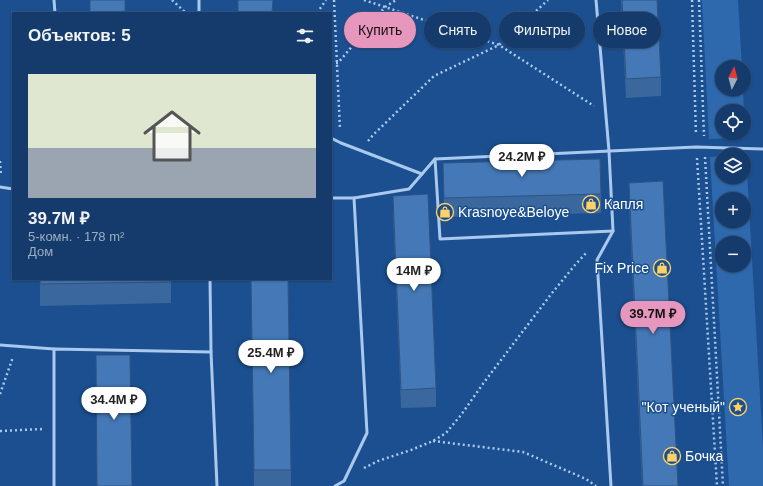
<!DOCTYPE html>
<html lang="ru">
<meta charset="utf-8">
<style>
:root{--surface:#143b6b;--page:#1d4271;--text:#f1f3f6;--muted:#9dadc1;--line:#33557e;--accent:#e797bd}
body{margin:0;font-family:Arial,sans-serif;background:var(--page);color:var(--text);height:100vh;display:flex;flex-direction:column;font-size:15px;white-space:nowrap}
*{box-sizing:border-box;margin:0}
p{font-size:13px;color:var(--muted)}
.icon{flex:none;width:22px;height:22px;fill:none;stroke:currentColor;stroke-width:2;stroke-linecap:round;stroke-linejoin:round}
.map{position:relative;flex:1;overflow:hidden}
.sheet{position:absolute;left:12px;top:12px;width:320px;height:268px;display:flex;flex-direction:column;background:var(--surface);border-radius:0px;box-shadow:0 1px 3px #0004,0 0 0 1px var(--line)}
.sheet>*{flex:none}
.guide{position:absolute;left:344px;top:12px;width:359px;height:36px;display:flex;gap:8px}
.needle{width:26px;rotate:6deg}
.controls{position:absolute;left:715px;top:60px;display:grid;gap:8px}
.controls a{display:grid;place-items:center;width:36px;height:36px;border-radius:50%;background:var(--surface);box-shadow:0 1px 3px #0004,0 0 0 1px var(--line);font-size:20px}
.price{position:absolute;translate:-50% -34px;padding:0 9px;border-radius:14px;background:#fff;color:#222;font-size:13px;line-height:26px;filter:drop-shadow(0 1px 2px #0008)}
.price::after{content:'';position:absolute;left:50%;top:24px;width:12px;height:9px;margin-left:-6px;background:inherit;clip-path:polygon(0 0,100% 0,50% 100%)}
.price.current{background:var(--accent);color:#111}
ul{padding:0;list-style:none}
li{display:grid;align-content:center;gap:8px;height:212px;padding:0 16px}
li+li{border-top:1px solid var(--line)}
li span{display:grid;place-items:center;height:124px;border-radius:0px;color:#555}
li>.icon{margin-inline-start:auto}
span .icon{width:72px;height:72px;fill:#fffc;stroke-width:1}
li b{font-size:17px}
h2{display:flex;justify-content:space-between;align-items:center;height:48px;padding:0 16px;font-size:17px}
.tag{padding:0 14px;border-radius:18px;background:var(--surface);box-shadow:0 1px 3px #0004,0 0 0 1px var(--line);font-size:14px;line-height:36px}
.tag.current{background:var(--accent);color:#111}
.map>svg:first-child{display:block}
</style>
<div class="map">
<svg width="763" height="486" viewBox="0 0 763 486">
<rect width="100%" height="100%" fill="#1b4f8f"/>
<!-- green -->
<g fill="#2e69ad" fill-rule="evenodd">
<path d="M702,0H738L742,67H722V89H743L745,138L709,139ZM722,111H744V133H722Z"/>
<path d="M744,155H746L763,448V486H729L710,157L722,156V177H744ZM722,199H744V221H722ZM722,243H744V265H722Z"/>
</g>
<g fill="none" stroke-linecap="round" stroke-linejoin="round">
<!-- path -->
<g stroke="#a9c9ee" stroke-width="2.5" stroke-dasharray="2 3" stroke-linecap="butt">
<polyline points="172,0 186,13"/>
<polyline points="334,0 340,129"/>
<polyline points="364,0 499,45 594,106"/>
<polyline points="692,0 696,135"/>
<polyline points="699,0 704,136"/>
<polyline points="317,13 326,0"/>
<polyline points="331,63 338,63 385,7 396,0"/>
<polyline points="368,141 374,134 434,76 499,45 548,0"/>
<polyline points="705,157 723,486"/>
<polyline points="697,158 717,486"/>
<polyline points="0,161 1,176"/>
<polyline points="0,394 13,357"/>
<polyline points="0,431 43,429"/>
<polyline points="433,441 523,452 586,479 596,486"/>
<polyline points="364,468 378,461 411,450 433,441 446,433 461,415 485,381 552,293 575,265 587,252"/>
</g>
<!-- service -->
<g stroke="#a9c9ee" stroke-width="3">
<polyline points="54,0 55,13"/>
<polyline points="596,0 609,151 613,231 597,260 611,486"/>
<polyline points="199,13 199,0"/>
<polyline points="331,138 341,143 422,174"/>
<polyline points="435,159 440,239 613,231"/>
<polyline points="0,187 13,189"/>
<polyline points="331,198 354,198 409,189 435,159 696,147 763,149"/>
<polyline points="0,345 54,349"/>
<polyline points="211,352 217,486"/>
<polyline points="54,486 54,349 211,352 210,279"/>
<polyline points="335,486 344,481 367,433 354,198"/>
</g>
</g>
<!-- wall -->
<g fill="#3a679d">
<polygon points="621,0 657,0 661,77 661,96 626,98"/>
<polygon points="443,163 601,194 601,213 444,217"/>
<polygon points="629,183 678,486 642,486 629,202"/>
<polygon points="393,196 436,388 436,407 401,408 393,214"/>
<polygon points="40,279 171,279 171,303 40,306"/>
<polygon points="251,279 291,470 291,486 254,486"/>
</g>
<!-- building -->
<g fill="#4478b7" stroke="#305480">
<rect x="90" y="0" width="35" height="13"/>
<polygon points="238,0 273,0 272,13 238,13"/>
<polygon points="622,0 657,0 661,77 626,79"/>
<polygon points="600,159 601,194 444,198 443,163"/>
<polygon points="663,181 678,486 643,486 629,183"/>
<polygon points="428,194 436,388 401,390 393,196"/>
<polygon points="40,279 171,279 171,282 40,284"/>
<polygon points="251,279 288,279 291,470 254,470"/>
<polygon points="96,355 130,355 132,486 97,486"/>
</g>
<!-- icons -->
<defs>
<g id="shop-ring" transform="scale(0.9)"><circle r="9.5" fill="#1b4f8f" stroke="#ffd166" stroke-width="1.5"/><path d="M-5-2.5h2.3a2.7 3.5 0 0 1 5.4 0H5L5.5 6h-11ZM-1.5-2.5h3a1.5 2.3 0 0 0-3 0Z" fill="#ffd166"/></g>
<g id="sight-ring" transform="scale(0.9)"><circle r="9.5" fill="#1b4f8f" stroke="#ffd166" stroke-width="1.5"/><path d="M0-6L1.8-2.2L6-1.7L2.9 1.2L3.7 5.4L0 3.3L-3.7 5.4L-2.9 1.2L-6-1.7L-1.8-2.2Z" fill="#ffd166"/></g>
</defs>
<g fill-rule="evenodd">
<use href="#shop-ring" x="591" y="204"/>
<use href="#shop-ring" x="445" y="212"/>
<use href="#shop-ring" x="662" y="268"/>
<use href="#sight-ring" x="738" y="407"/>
<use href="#shop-ring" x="672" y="456"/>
</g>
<g text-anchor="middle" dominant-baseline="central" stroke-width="3" stroke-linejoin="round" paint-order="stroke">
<!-- poi labels -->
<g font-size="14" fill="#fff" stroke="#1b4f8f" text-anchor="start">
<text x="604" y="204">Капля</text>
<text x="458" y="212">Krasnoye&amp;Beloye</text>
<text x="649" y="268" text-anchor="end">Fix Price</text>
<text x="725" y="407" text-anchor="end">"Кот ученый"</text>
<text x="685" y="456">Бочка</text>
</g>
</g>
</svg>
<div class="controls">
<a><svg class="needle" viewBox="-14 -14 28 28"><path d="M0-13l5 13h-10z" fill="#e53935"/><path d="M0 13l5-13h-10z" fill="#9dadc1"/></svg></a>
<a><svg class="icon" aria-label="locate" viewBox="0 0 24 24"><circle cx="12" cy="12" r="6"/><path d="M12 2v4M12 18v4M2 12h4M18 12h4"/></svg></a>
<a><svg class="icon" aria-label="layers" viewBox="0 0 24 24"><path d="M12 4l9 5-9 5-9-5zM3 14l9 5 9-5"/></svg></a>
<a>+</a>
<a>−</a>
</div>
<b class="price" style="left:522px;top:178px">24.2M ₽</b>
<b class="price" style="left:414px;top:292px">14M ₽</b>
<b class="price current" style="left:653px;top:335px">39.7M ₽</b>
<b class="price" style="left:271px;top:374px">25.4M ₽</b>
<b class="price" style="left:114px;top:421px">34.4M ₽</b>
<div class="guide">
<a class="tag current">Купить</a>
<a class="tag">Снять</a>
<a class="tag">Фильтры</a>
<a class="tag">Новое</a>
</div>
<section class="sheet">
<h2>Объектов: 5<svg class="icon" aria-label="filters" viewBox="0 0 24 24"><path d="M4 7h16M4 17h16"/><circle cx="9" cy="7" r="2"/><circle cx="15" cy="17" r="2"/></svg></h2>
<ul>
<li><span style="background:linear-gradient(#dfe7d0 60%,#9aa5b1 0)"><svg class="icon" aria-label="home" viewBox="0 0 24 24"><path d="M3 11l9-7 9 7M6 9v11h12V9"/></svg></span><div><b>39.7M ₽</b><p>5-комн. · 178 m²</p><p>Дом</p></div></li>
</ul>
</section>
</div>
